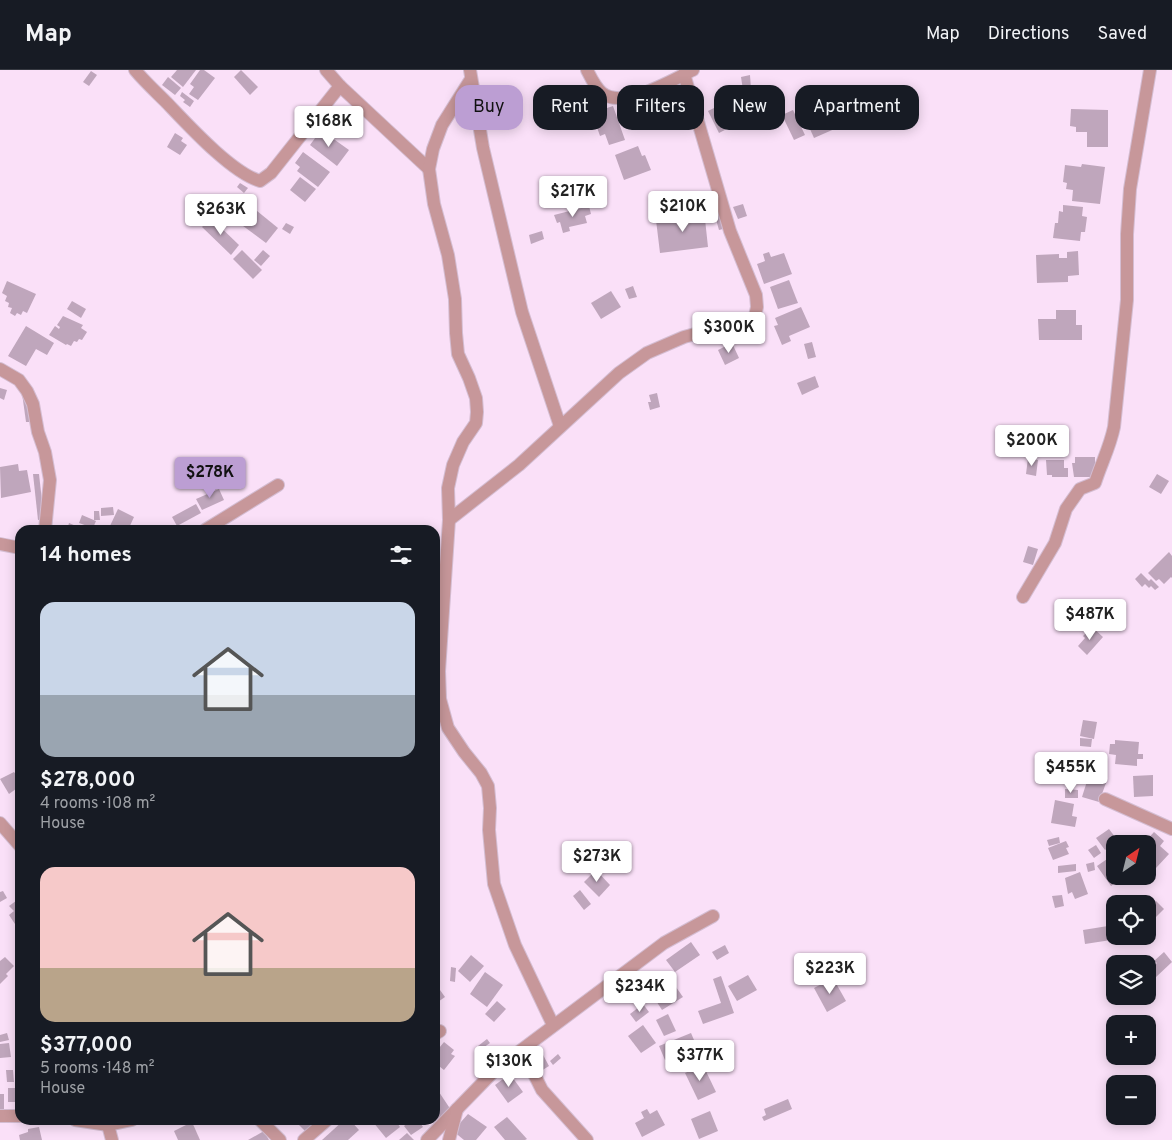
<!DOCTYPE html>
<meta charset="utf-8">
<style>
:root{--surface:#171b24;--page:#20242c;--text:#f1f3f6;--muted:#9ea1a6;--line:#363941;--accent:#bc9ed3}
body{margin:0;font-family:Overpass,sans-serif;background:var(--page);color:var(--text);height:100vh;display:flex;flex-direction:column;font-size:19px;white-space:nowrap}
*{box-sizing:border-box;margin:0}
p{font-size:16px;color:var(--muted)}
.icon{flex:none;width:28px;height:28px;fill:none;stroke:currentColor;stroke-width:2;stroke-linecap:round;stroke-linejoin:round}
.map{position:relative;flex:1;overflow:hidden}
.drawer{position:absolute;left:15px;top:455px;width:425px;height:600px;display:flex;flex-direction:column;background:var(--surface);border-radius:15px;box-shadow:0 2px 12px #0003}
.drawer>*{flex:none}
.guide{position:absolute;left:455px;top:15px;width:475px;height:45px;display:flex;gap:10px}
.needle{width:32px;rotate:35deg}
.controls{position:absolute;left:1106px;top:765px;display:grid;gap:10px}
.controls a{display:grid;place-items:center;width:50px;height:50px;border-radius:10px;background:var(--surface);box-shadow:0 2px 12px #0003;font-size:25px}
.price{position:absolute;translate:-50% -42px;padding:0 11px;border-radius:5px;background:#fff;color:#222;font-size:16px;line-height:32px;filter:drop-shadow(0 1px 2px #0008)}
.price::after{content:'';position:absolute;left:50%;top:30px;width:15px;height:11px;margin-left:-8px;background:inherit;clip-path:polygon(0 0,100% 0,50% 100%)}
.price.selected{background:var(--accent);color:#111}
ul{padding:0;list-style:none}
li{display:grid;align-content:center;gap:10px;height:265px;padding:0 25px}
li span{display:grid;place-items:center;height:155px;border-radius:15px;color:#555}
li>.icon{margin-inline-start:auto}
span .icon{width:90px;height:90px;fill:#fffc;stroke-width:1}
li b{font-size:21px}
h2{display:flex;justify-content:space-between;align-items:center;height:60px;padding:0 25px;font-size:21px}
.pill{padding:0 18px;border-radius:15px;background:var(--surface);box-shadow:0 2px 12px #0003;font-size:18px;line-height:45px}
.pill.selected{background:var(--accent);color:#111}
header{display:flex;align-items:center;gap:30px;box-sizing:border-box;height:70px;padding:0 25px;background:var(--surface);border-bottom:1px solid var(--line)}
header strong{font-size:24px}
nav{display:flex;gap:28px;margin-inline-start:auto;font-size:18px}
.map>svg:first-child{display:block}
</style>
<header>
<strong>Map</strong>
<nav><a>Map</a><a>Directions</a><a>Saved</a></nav>
</header>
<div class="map">
<svg width="1172" height="1070" viewBox="0 0 1172 1070">
<rect width="100%" height="100%" fill="#fae0f8"/>
<!-- building -->
<g fill="#bfa6bc">
<polygon points="177,0 196,0 183,17 171,7"/>
<polygon points="200,0 204,0 215,8 198,30 189,24 194,17 190,14"/>
<polygon points="241,0 258,17 250,25 234,7"/>
<polygon points="91,1 97,5 89,16 83,12"/>
<polygon points="750,5 751,19 743,20 741,7"/>
<polygon points="168,7 181,18 175,25 162,15"/>
<polygon points="182,22 194,31 190,37 183,32 185,30 180,26"/>
<polygon points="825,24 833,42 805,55 797,37"/>
<polygon points="740,25 752,46 719,63 708,41"/>
<polygon points="771,26 778,43 770,46 763,30"/>
<polygon points="613,36 625,70 609,75 605,64 600,66 592,43"/>
<polygon points="1071,39 1108,40 1108,77 1087,77 1087,62 1076,62 1076,57 1070,56"/>
<polygon points="793,40 805,65 794,70 782,45"/>
<polygon points="835,48 839,57 814,68 810,59"/>
<polygon points="321,60 349,80 337,96 310,75"/>
<polygon points="175,63 183,68 181,71 187,75 180,85 167,77"/>
<polygon points="638,76 642,86 645,85 651,100 624,110 615,85"/>
<polygon points="303,82 330,102 318,117 297,101 300,97 295,93"/>
<polygon points="1082,94 1105,97 1100,134 1072,131 1073,120 1066,119 1067,113 1063,112 1065,95 1081,97"/>
<polygon points="300,107 316,119 305,132 290,120"/>
<polygon points="240,113 248,118 244,123 237,117"/>
<polygon points="719,132 723,141 714,144 710,135"/>
<polygon points="743,134 747,146 738,149 733,137"/>
<polygon points="1063,135 1083,137 1082,146 1087,147 1085,162 1081,162 1080,171 1053,168 1055,153 1058,153 1059,141 1063,142"/>
<polygon points="251,136 278,158 266,173 239,153"/>
<polygon points="589,136 591,144 585,146 587,153 569,157 570,161 563,163 560,152 557,153 554,145"/>
<polygon points="704,140 708,177 660,183 656,150 688,146 687,142"/>
<polygon points="723,144 727,158 719,160 715,146"/>
<polygon points="211,148 239,175 231,185 202,157"/>
<polygon points="286,153 294,157 290,164 282,159"/>
<polygon points="542,161 544,169 531,174 529,165"/>
<polygon points="242,180 262,200 253,209 233,189"/>
<polygon points="263,180 270,186 261,196 254,190"/>
<polygon points="1078,181 1079,205 1068,206 1068,212 1037,213 1036,185 1059,184 1059,188 1067,188 1067,182"/>
<polygon points="769,182 771,187 784,183 792,204 764,214 757,194 765,191 763,184"/>
<polygon points="789,210 798,233 778,239 770,217"/>
<polygon points="7,211 36,224 27,243 23,241 21,245 17,243 15,246 10,243 12,238 8,237 9,233 5,231 7,226 2,223"/>
<polygon points="633,216 637,227 629,229 625,219"/>
<polygon points="611,221 621,237 601,249 591,233"/>
<polygon points="72,231 86,239 81,248 67,239"/>
<polygon points="801,237 810,257 789,266 791,271 782,275 774,256 778,255 775,248"/>
<polygon points="1056,240 1076,240 1076,255 1082,255 1082,270 1039,270 1038,249 1056,249"/>
<polygon points="63,246 83,255 81,258 87,262 82,270 79,269 77,272 74,271 71,276 67,274 66,275 49,265 55,256 59,259 60,257 57,255"/>
<polygon points="26,256 54,273 47,285 36,279 26,296 8,286"/>
<polygon points="812,272 816,287 808,289 804,274"/>
<polygon points="732,273 739,288 725,295 718,280"/>
<polygon points="815,306 819,317 802,325 797,313"/>
<polygon points="0,318 7,320 4,330 0,328"/>
<polygon points="27,322 32,352 26,352 22,323"/>
<polygon points="657,323 660,337 650,340 648,332 651,332 649,325"/>
<polygon points="1075,387 1095,387 1095,407 1074,407 1072,393 1075,393"/>
<polygon points="1028,388 1038,390 1036,406 1026,404"/>
<polygon points="1046,390 1064,390 1064,398 1068,398 1068,407 1052,407 1052,405 1047,405"/>
<polygon points="18,394 19,401 27,400 31,422 1,428 0,397"/>
<polygon points="33,404 39,404 44,449 38,450"/>
<polygon points="1157,404 1169,411 1161,424 1149,417"/>
<polygon points="219,419 224,430 202,440 196,429"/>
<polygon points="196,434 201,443 177,456 172,447"/>
<polygon points="113,437 114,445 101,446 101,438"/>
<polygon points="118,439 134,447 128,460 114,460 109,458"/>
<polygon points="94,441 99,441 100,450 94,450"/>
<polygon points="82,445 96,451 93,458 79,453"/>
<polygon points="69,453 76,456 75,460 67,460"/>
<polygon points="1028,476 1038,479 1033,495 1023,492"/>
<polygon points="1169,482 1172,486 1172,508 1171,507 1164,514 1159,509 1156,511 1148,503"/>
<polygon points="1141,503 1149,511 1151,509 1159,517 1155,520 1151,516 1149,518 1145,514 1142,517 1135,509"/>
<polygon points="1092,557 1103,567 1087,585 1078,576 1085,568 1083,566"/>
<polygon points="1083,650 1097,652 1094,669 1080,666"/>
<polygon points="1080,668 1092,669 1091,677 1080,676"/>
<polygon points="1115,670 1139,672 1138,684 1143,684 1143,689 1137,689 1137,696 1115,694 1116,685 1109,684 1110,674 1115,674"/>
<polygon points="14,702 20,710 20,716 9,724 0,709"/>
<polygon points="1153,705 1153,726 1134,727 1133,706"/>
<polygon points="1088,708 1106,713 1099,732 1082,727"/>
<polygon points="1065,719 1078,720 1078,728 1065,728"/>
<polygon points="1055,730 1074,734 1072,746 1077,747 1075,757 1051,753"/>
<polygon points="1109,759 1118,771 1105,780 1096,768"/>
<polygon points="1154,762 1164,771 1160,776 1169,784 1156,798 1148,790 1148,774 1143,774"/>
<polygon points="1059,767 1060,773 1049,776 1047,770"/>
<polygon points="1066,771 1069,777 1066,778 1069,784 1053,790 1048,778"/>
<polygon points="1096,775 1101,783 1094,788 1088,780"/>
<polygon points="1110,787 1115,794 1115,806 1125,806 1111,816 1097,796"/>
<polygon points="1094,792 1095,800 1088,802 1086,794"/>
<polygon points="1076,794 1076,801 1058,803 1058,796"/>
<polygon points="596,800 610,815 599,827 584,812"/>
<polygon points="1080,802 1088,824 1075,829 1072,822 1068,824 1065,808"/>
<polygon points="580,820 591,834 584,840 573,826"/>
<polygon points="3,821 7,828 0,832 0,822"/>
<polygon points="1062,825 1064,836 1055,838 1052,826"/>
<polygon points="20,828 20,851 15,854 9,845 14,841 9,836"/>
<polygon points="1156,831 1164,839 1150,853 1148,850 1148,839"/>
<polygon points="1108,856 1111,870 1085,874 1083,860"/>
<polygon points="691,872 700,885 675,902 666,890"/>
<polygon points="725,875 729,883 717,890 712,882"/>
<polygon points="1164,882 1172,892 1155,908 1148,901 1157,893 1154,891"/>
<polygon points="471,885 484,896 470,912 458,901"/>
<polygon points="5,887 14,896 6,904 8,906 0,914 0,891"/>
<polygon points="451,897 456,898 455,912 450,911"/>
<polygon points="485,902 503,915 487,937 470,924"/>
<polygon points="748,905 757,920 737,931 728,916"/>
<polygon points="721,906 734,943 703,954 698,941 721,933 713,909"/>
<polygon points="833,908 846,931 827,942 814,918"/>
<polygon points="671,910 683,927 662,940 651,923"/>
<polygon points="435,913 445,927 435,934"/>
<polygon points="497,931 506,939 494,952 485,944"/>
<polygon points="643,934 649,942 636,952 630,944"/>
<polygon points="668,944 676,961 664,966 656,950"/>
<polygon points="643,955 656,973 641,983 628,966"/>
<polygon points="7,963 9,970 0,972 0,965"/>
<polygon points="691,963 697,977 665,990 659,976"/>
<polygon points="487,969 490,973 480,980 478,976"/>
<polygon points="444,972 454,980 451,984 455,986 444,1000 435,993 435,983"/>
<polygon points="9,973 11,987 0,988 0,974"/>
<polygon points="538,978 541,983 542,983 549,996 541,1001 530,983"/>
<polygon points="492,983 494,989 490,990 492,994 482,997 480,992 486,990 485,986"/>
<polygon points="558,984 561,988 553,995 550,991"/>
<polygon points="703,995 716,1022 698,1030 685,1003"/>
<polygon points="6,1000 13,1000 14,1012 7,1012"/>
<polygon points="510,1004 523,1022 508,1033 495,1015"/>
<rect x="8" y="1018" width="7" height="14"/>
<polygon points="439,1022 451,1040 432,1053 430,1050 435,1050 435,1025"/>
<rect x="0" y="1024" width="4" height="16"/>
<polygon points="788,1029 792,1039 764,1051 762,1047 766,1045 764,1039"/>
<polygon points="647,1039 650,1044 657,1040 665,1055 642,1067 635,1053 644,1048 641,1042"/>
<polygon points="710,1041 718,1061 699,1069 691,1049"/>
<polygon points="468,1044 487,1057 476,1070 464,1070 453,1061"/>
<polygon points="507,1047 527,1069 525,1070 505,1070 494,1057"/>
<polygon points="173,1050 184,1050 184,1053 173,1054"/>
<polygon points="294,1050 318,1050 306,1062"/>
<polygon points="344,1050 350,1050 359,1060 348,1070 322,1070"/>
<polygon points="376,1050 395,1050 400,1057 386,1068 373,1052"/>
<polygon points="408,1050 418,1050 423,1057 411,1065 404,1056 409,1052"/>
<polygon points="192,1052 200,1070 178,1070 174,1061"/>
<polygon points="39,1057 42,1070 20,1070 19,1065 28,1062 28,1059"/>
<polygon points="264,1061 269,1070 248,1070"/>
<polygon points="407,1063 414,1070 399,1070"/>
</g>
<g fill="none" stroke-linecap="round" stroke-linejoin="round">
<!-- minor casing -->
<g stroke="#d4bdd2" stroke-width="14">
<g id="minor">
<path d="M135,0C145,12 156,22 167,33C189,56 232,103 260,111L271,103L340,16"/>
<polyline points="326,0 340,16 429,99"/>
<polyline points="470,0 483,78 522,242 560,356"/>
<path d="M587,0C591,8 595,17 602,23C623,40 672,10 693,0"/>
<polyline points="471,9 442,55 433,79 429,99 434,134 448,185 455,229 456,263 458,284 469,308 476,328 477,342 476,353 463,372 453,395 448,418 449,450 439,601 440,629 448,658 464,682 481,703 488,716 490,738 489,760 494,814 515,875 553,955"/>
<polyline points="0,299 19,310 27,321 33,334 38,362 45,382 50,410 45,460"/>
<polyline points="449,450 519,395 619,303 647,283 684,267 717,258 749,253 755,246 757,237 756,225 730,161 684,4"/>
<polyline points="205,460 278,415"/>
<polyline points="0,474 20,478"/>
<path d="M1023,527L1055,473L1066,439L1080,419L1095,413C1101,394 1110,377 1114,357L1127,230V164L1130,119L1150,0"/>
<polyline points="1105,729 1172,759"/>
<polyline points="0,753 20,776"/>
<polyline points="435,964 440,961"/>
<polyline points="515,984 533,1002 542,1020 587,1070"/>
<polyline points="0,1046 20,1046"/>
<polyline points="75,1050 108,1055 132,1050"/>
<polyline points="260,1050 280,1070"/>
<polyline points="108,1055 112,1070"/>
<polyline points="304,1070 327,1050"/>
<polyline points="427,1070 496,999 664,873 713,846"/>
<polyline points="449,1070 457,1039"/>
</g>
</g>
<!-- minor -->
<use href="#minor" stroke="#c7979a" stroke-width="12"/>
</g>
</svg>
<div class="controls">
<a><svg class="needle" viewBox="-14 -14 28 28"><path d="M0-13l5 13h-10z" fill="#e53935"/><path d="M0 13l5-13h-10z" fill="#9ea1a6"/></svg></a>
<a><svg class="icon" aria-label="locate" viewBox="0 0 24 24"><circle cx="12" cy="12" r="6"/><path d="M12 2v4M12 18v4M2 12h4M18 12h4"/></svg></a>
<a><svg class="icon" aria-label="layers" viewBox="0 0 24 24"><path d="M12 4l9 5-9 5-9-5zM3 14l9 5 9-5"/></svg></a>
<a>+</a>
<a>−</a>
</div>
<b class="price" style="left:329px;top:78px">$168K</b>
<b class="price" style="left:573px;top:148px">$217K</b>
<b class="price" style="left:683px;top:163px">$210K</b>
<b class="price" style="left:221px;top:166px">$263K</b>
<b class="price" style="left:729px;top:284px">$300K</b>
<b class="price" style="left:1032px;top:397px">$200K</b>
<b class="price selected" style="left:210px;top:429px">$278K</b>
<b class="price" style="left:1090px;top:571px">$487K</b>
<b class="price" style="left:1071px;top:724px">$455K</b>
<b class="price" style="left:597px;top:813px">$273K</b>
<b class="price" style="left:830px;top:925px">$223K</b>
<b class="price" style="left:640px;top:943px">$234K</b>
<b class="price" style="left:700px;top:1012px">$377K</b>
<b class="price" style="left:509px;top:1018px">$130K</b>
<div class="guide">
<a class="pill selected">Buy</a>
<a class="pill">Rent</a>
<a class="pill">Filters</a>
<a class="pill">New</a>
<a class="pill">Apartment</a>
</div>
<section class="drawer">
<h2>14 homes<svg class="icon" aria-label="filters" viewBox="0 0 24 24"><path d="M4 7h16M4 17h16"/><circle cx="9" cy="7" r="2"/><circle cx="15" cy="17" r="2"/></svg></h2>
<ul>
<li><span style="background:linear-gradient(#c9d6e8 60%,#9aa5b1 0)"><svg class="icon" aria-label="home" viewBox="0 0 24 24"><path d="M3 11l9-7 9 7M6 9v11h12V9"/></svg></span><div><b>$278,000</b><p>4 rooms · 108 m²</p><p>House</p></div></li>
<li><span style="background:linear-gradient(#f6c9c9 65%,#b9a48a 0)"><svg class="icon" aria-label="home" viewBox="0 0 24 24"><path d="M3 11l9-7 9 7M6 9v11h12V9"/></svg></span><div><b>$377,000</b><p>5 rooms · 148 m²</p><p>House</p></div></li>
</ul>
</section>
</div>
